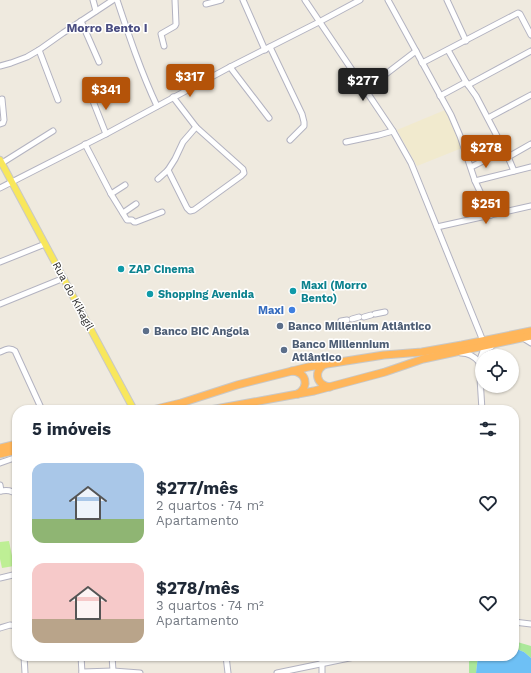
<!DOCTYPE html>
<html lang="pt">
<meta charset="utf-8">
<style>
:root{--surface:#fff;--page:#f6f6f7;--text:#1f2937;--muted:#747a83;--accent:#b45309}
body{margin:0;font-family:"Work Sans",sans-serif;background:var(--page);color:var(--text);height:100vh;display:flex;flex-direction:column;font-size:15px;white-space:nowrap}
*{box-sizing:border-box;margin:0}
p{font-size:13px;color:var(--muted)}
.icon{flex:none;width:22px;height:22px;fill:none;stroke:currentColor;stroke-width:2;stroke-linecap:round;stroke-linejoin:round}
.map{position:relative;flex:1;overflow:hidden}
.sheet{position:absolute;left:12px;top:405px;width:507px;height:256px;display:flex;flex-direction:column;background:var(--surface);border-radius:16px;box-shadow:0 1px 3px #0004}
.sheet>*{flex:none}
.buttons{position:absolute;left:475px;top:349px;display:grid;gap:8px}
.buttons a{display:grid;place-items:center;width:44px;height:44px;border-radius:50%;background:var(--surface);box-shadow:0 1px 3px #0004;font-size:20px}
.price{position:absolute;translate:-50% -34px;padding:0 9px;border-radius:4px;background:var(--accent);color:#fff;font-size:13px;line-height:26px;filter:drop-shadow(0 1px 2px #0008)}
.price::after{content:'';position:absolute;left:50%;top:24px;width:12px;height:9px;margin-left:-6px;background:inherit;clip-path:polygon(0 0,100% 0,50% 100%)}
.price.active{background:#222;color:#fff}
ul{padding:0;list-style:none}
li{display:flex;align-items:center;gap:12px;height:100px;padding:0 20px}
li span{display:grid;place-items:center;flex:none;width:112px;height:80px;border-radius:12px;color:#555}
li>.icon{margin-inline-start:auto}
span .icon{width:48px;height:48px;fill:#fffc;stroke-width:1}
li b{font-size:17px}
h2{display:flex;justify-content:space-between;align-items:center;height:48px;padding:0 20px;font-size:17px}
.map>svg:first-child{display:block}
</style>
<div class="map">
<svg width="531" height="673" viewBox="0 0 531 673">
<rect width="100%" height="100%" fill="#efeadf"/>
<!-- education -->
<polygon fill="#f1eace" points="445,110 454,128 462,148 417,166 397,130"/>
<!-- green -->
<g fill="#abe89a">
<polygon points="514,641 531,646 531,658 524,652 514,648"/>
<polygon points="471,656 478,656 476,673 469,673 469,662"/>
</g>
<!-- pitch -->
<polygon fill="#beef95" points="9,541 14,566 2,568 0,559 0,542"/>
<!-- water -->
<polygon fill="#6ec0f5" points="514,648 524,652 531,658 531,673 476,673 478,656 514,656"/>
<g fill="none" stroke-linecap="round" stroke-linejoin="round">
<!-- minor casing -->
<g stroke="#b3b3c1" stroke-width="7">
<g id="minor">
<polyline points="93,0 96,11"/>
<path d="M117,0C129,36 141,72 157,106"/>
<polyline points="243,0 265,50"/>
<polyline points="305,0 393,131 411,163 483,341"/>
<polyline points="388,0 451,115 460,136 475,181 491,215"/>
<polyline points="447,0 466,41"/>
<polyline points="206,4 221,0"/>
<polyline points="81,21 99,62"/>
<polyline points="164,46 161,34 175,26 176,24 175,0"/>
<polyline points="270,47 302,114 304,122 304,126 290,140"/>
<polyline points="39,50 58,100"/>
<polyline points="448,50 466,82 476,96 508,157 514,171"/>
<polyline points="422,63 518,13 520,14 531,35"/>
<polyline points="0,66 11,63 27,57 39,50 63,33 113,0"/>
<polyline points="230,67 269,118"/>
<polyline points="468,85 531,51"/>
<polyline points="365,90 416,51"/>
<polyline points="91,96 106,134"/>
<polyline points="440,96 466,82"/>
<polyline points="488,118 531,95"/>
<polyline points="0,124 3,123 4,120 2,99"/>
<polyline points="346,142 379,135 393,131"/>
<polyline points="85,144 111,194 127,220 132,220 134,222 136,222 162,212"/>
<polyline points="508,157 531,144"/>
<polyline points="2,163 53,131"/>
<polyline points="471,167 493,156"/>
<polyline points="168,170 187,208 190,211 194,210 241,176 244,173 243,169 196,127 173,97"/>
<polyline points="158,179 168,170 175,159 183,142 196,127"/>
<polyline points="475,181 531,167"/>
<polyline points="0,188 106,134 230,67 319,22 360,0"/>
<polyline points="111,194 125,185"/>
<polyline points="123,213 136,204"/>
<polyline points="437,227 531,206"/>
<polyline points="0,262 45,244"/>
<polyline points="0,304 64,278"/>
<polyline points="375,314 385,312"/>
<polyline points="364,317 371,315"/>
<polyline points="352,319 359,317"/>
<polyline points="341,321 347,320"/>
<polyline points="523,338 531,343"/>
<path d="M0,352C5,350 10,347 15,351L42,410"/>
<path d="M461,353C469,353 474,356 479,362"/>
<polyline points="482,410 479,362 483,351 491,347"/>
<polyline points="0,463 17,457"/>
<polyline points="0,485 1,491"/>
<path d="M0,491C7,490 12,490 17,495"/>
<polyline points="0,578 17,574"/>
<polyline points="514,622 531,624"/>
<polyline points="0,628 10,625 17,626"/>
<polyline points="24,656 25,673"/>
<polyline points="81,656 82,673"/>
<polyline points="112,656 113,671"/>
<polyline points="226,656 228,673"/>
<polyline points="322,656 322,673"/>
<polyline points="82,672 113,671 140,673"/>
<polyline points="277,673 359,656"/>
</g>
</g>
<!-- major casing -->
<g stroke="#c8c8c8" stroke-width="8">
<polyline id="major" points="0,160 134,410"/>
</g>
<!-- highway casing -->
<g stroke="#c8c8c8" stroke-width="9">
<g id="highway">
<path d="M325,364C313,371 316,385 330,387"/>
<path d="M292,371C306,372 310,386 298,394"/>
<polyline points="152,410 181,403 237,385 308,367 384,355 422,352 462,345 531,331"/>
<polyline points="210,410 314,391 385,372 423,359 531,336"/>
<polyline points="0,448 17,444"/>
<polyline points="0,454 17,450"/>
</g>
</g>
<!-- minor -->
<use href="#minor" stroke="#fff" stroke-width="5"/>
<!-- major -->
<use href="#major" stroke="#f8e75c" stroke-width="6"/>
<!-- highway -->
<use href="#highway" stroke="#ffb65a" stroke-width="7"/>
</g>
<!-- markers -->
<g fill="#0f9aa8" stroke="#fff" stroke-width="1.5">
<circle cx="121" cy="269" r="4"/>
<circle cx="293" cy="291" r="4"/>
<circle cx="150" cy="294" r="4"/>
</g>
<circle fill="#3f7fe0" stroke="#fff" stroke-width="1.5" cx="292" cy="310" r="4"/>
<g fill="#5c6f8a" stroke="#fff" stroke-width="1.5">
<circle cx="280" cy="326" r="4"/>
<circle cx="146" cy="331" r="4"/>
<circle cx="284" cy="350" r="4"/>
</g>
<g text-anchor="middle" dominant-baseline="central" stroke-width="3" stroke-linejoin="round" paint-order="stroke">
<!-- culture labels -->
<g font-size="11" font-weight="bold" fill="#0d838f" stroke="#fff" text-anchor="start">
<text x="129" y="269">ZAP Cinema</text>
<text x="301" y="285">Maxi (Morro<tspan x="301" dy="13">Bento)</tspan></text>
<text x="158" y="294">Shopping Avenida</text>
</g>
<!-- street labels -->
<g font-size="11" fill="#2d2d2d" stroke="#fff">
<text transform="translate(73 296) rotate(62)">Rua do Kikagil</text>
</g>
<!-- shop labels -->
<g font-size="11" font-weight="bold" fill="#366cbe" stroke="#fff" text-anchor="end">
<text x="284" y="310">Maxi</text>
</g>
<!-- service labels -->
<g font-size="11" font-weight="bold" fill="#4e5e75" stroke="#fff" text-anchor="start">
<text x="288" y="326">Banco Millenium Atlântico</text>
<text x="154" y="331">Banco BIC Angola</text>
<text x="292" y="344">Banco Millennium<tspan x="292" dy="13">Atlântico</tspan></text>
</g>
<!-- neighbourhood labels -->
<g font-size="12" font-weight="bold" fill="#4a4d81" stroke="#fff">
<text x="107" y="28">Morro Bento I</text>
</g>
</g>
</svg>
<div class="buttons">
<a><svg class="icon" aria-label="locate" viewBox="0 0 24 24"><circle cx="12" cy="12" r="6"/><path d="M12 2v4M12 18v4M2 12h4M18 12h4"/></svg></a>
</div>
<b class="price" style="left:190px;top:98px">$317</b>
<b class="price active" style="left:363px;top:102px">$277</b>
<b class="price" style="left:106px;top:111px">$341</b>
<b class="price" style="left:486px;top:169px">$278</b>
<b class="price" style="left:486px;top:225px">$251</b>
<section class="sheet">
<h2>5 imóveis<svg class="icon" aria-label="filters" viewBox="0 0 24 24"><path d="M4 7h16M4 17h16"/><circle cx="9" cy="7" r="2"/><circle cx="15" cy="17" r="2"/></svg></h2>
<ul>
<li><span style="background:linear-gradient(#a9c7e8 70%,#8fb573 0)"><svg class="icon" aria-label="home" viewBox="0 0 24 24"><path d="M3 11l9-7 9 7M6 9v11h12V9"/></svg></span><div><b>$277/mês</b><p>2 quartos · 74 m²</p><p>Apartamento</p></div><svg class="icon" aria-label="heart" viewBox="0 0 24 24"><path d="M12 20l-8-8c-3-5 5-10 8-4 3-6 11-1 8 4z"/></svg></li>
<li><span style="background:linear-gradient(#f6c9c9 70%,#b9a48a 0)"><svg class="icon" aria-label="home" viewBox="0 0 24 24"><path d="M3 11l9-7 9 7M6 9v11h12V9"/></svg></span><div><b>$278/mês</b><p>3 quartos · 74 m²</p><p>Apartamento</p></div><svg class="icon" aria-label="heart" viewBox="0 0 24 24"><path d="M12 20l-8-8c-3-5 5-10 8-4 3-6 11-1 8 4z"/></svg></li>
</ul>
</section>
</div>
